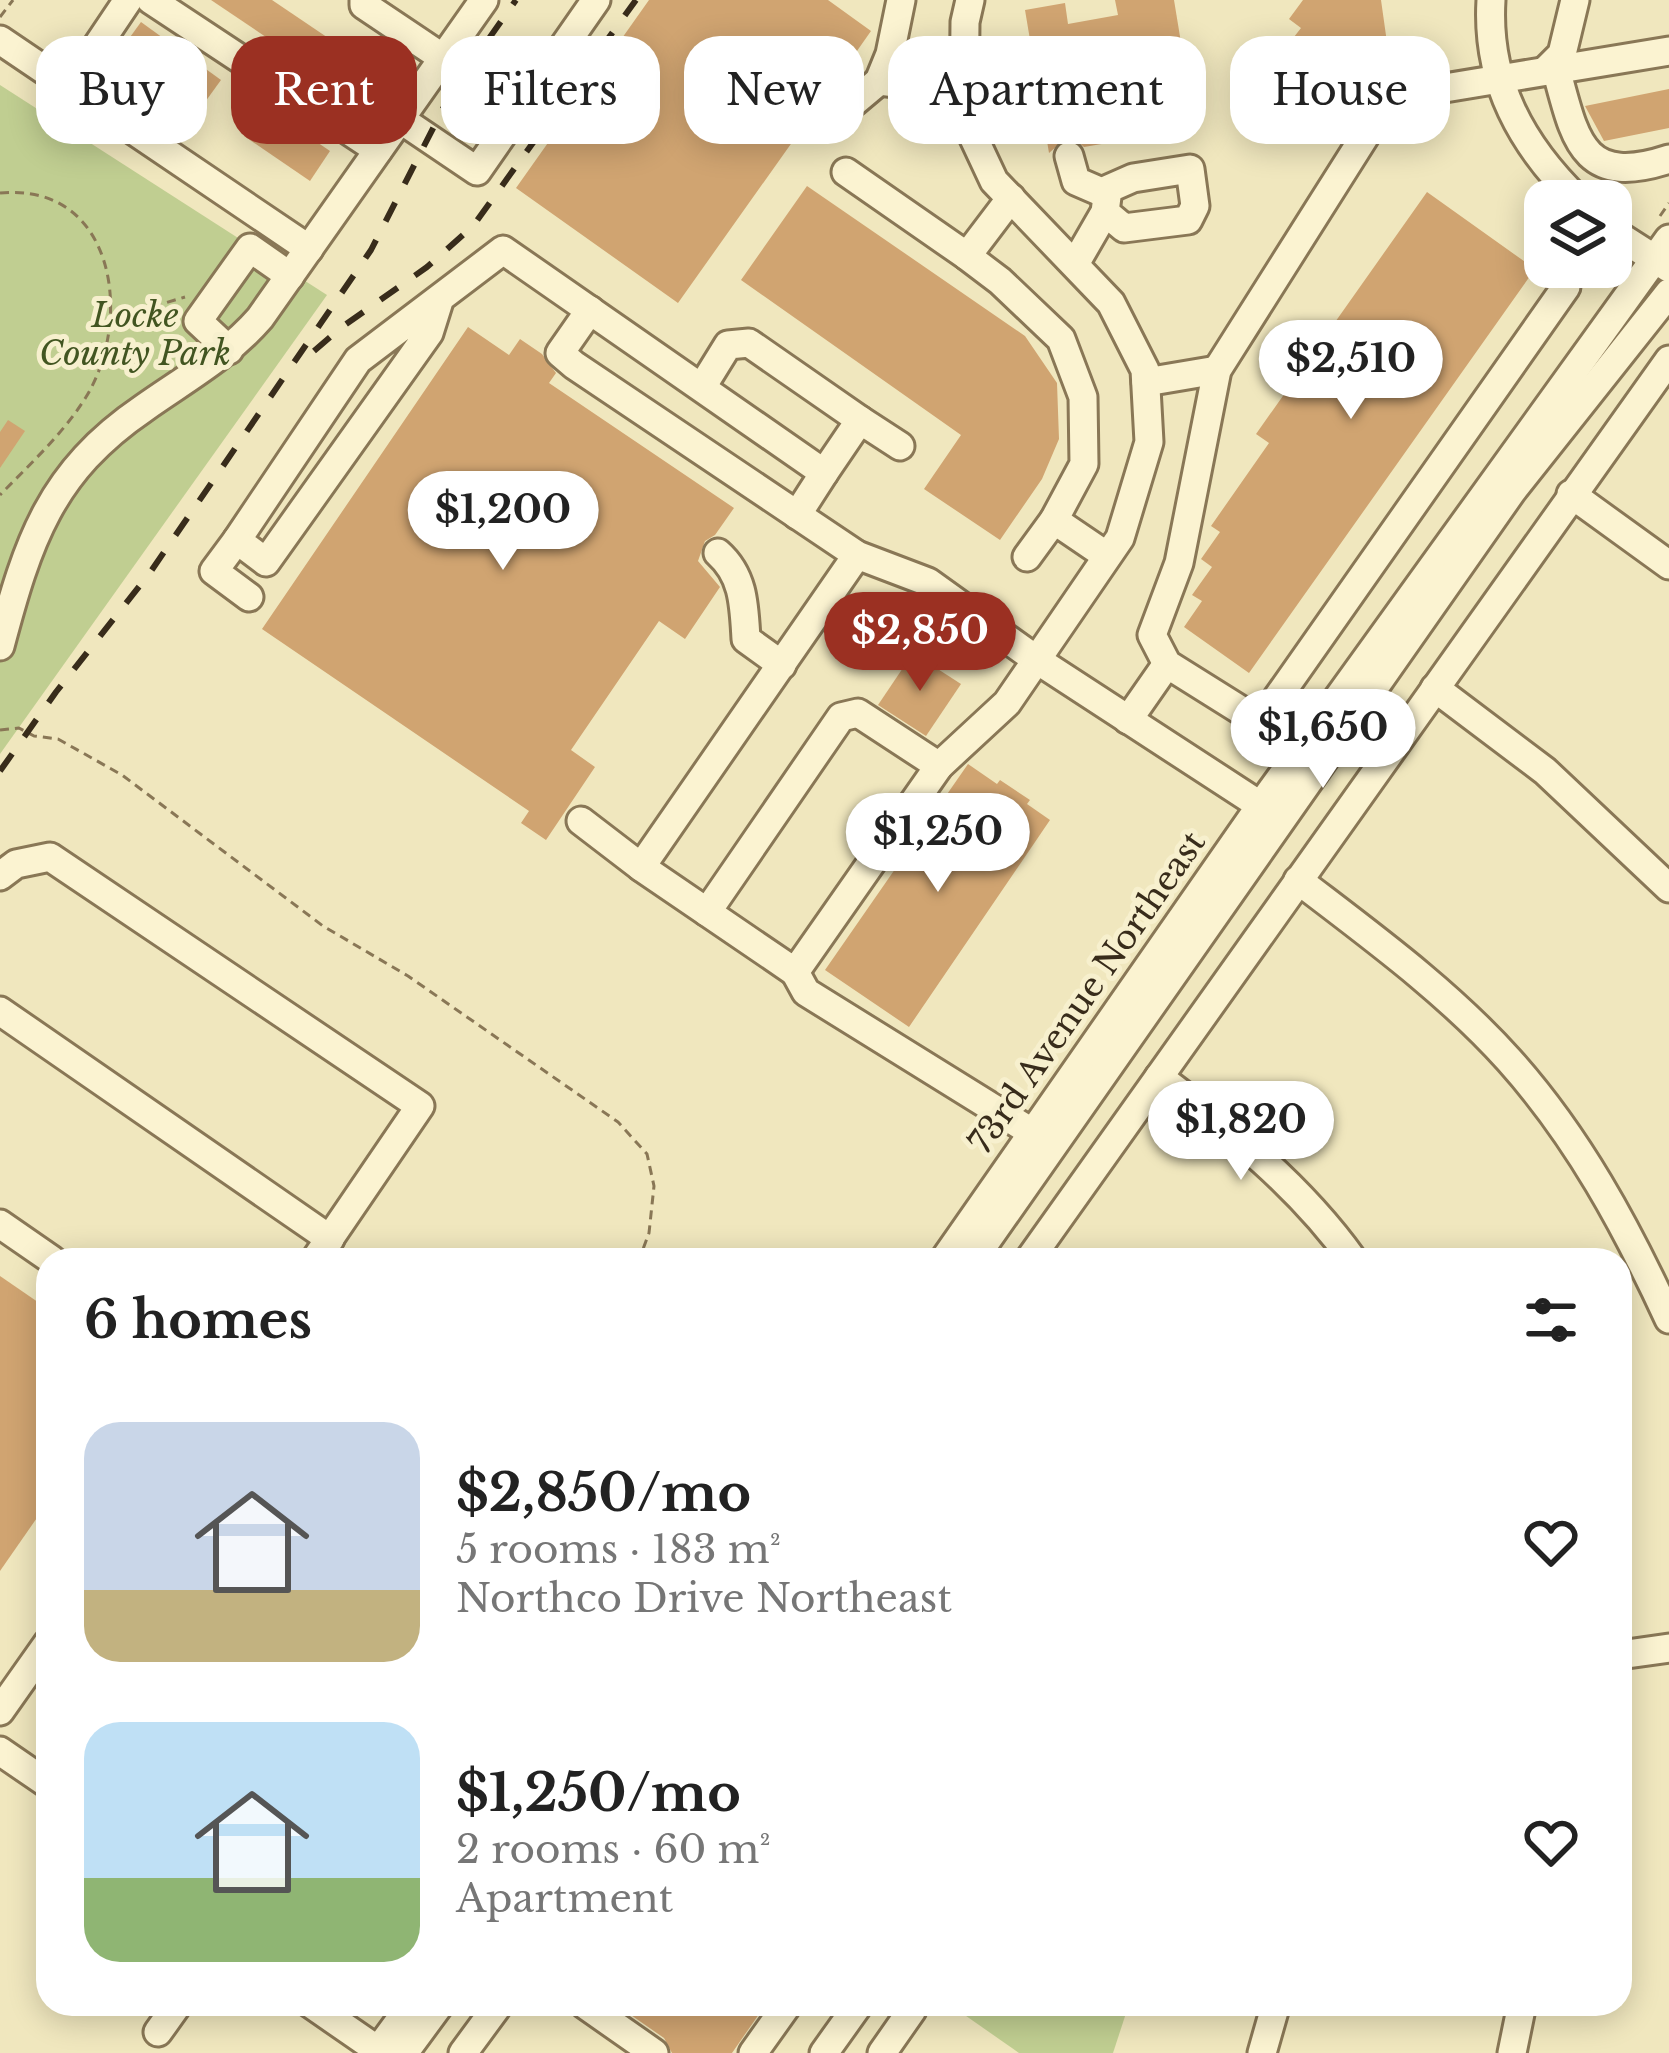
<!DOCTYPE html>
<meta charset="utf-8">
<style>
:root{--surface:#fff;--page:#f2f2f2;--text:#222;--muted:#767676;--accent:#9b3022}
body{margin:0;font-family:"Libre Baskerville",serif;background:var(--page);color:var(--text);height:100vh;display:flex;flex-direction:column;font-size:45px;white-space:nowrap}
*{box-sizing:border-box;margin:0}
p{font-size:39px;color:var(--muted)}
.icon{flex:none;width:66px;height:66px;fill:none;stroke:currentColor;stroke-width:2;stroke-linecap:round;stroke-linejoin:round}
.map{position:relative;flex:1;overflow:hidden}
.side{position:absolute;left:36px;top:1248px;width:1596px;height:768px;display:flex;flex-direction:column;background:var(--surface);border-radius:36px;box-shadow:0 6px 30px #0003}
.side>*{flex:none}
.guide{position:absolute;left:36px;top:36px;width:1599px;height:108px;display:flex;gap:24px}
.buttons{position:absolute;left:1524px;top:180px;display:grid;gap:24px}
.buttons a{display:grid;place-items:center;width:108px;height:108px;border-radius:24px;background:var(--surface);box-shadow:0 6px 30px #0003;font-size:60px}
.price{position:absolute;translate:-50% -102px;padding:0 27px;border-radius:42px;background:#fff;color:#222;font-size:39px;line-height:78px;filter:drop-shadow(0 3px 6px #0008)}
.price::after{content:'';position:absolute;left:50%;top:72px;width:36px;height:27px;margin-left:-18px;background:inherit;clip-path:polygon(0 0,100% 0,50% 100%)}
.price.active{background:var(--accent);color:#fff}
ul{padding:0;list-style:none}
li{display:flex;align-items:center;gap:36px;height:300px;padding:0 48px}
li span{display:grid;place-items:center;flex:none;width:336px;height:240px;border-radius:36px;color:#555}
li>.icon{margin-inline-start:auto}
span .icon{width:144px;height:144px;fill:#fffc;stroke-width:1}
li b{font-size:51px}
h2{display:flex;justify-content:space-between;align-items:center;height:144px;padding:0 48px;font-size:51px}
.tag{padding:0 42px;border-radius:36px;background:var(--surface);box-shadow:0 6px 30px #0003;font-size:42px;line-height:108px}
.tag.active{background:var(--accent);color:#fff}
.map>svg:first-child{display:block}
</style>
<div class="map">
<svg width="1669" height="2053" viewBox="0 0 1669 2053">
<rect width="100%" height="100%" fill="#f0e7be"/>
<!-- green -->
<g fill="#c0ce91">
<polygon points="0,85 327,295 0,754"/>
<polygon points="949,2004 1129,2004 1113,2053 1019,2053"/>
</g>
<!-- building -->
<g fill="#d0a471">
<polygon points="211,0 272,0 383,75 364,103"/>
<polygon points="649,0 828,0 871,31 831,88 813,94 808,102 810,117 678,303 516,188"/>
<polygon points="1115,0 1174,0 1195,128 1084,147 1075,139 1065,139 1049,153 1025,10 1065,3 1068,24 1118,15"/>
<polygon points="1303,0 1381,0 1392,78 1295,94 1291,68 1306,46 1294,37 1301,28 1289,19"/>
<polygon points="141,22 221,80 200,109 120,51"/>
<polygon points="1669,89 1669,128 1604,141 1585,106"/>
<polygon points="264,106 330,151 310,181 244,136"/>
<polygon points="807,186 1025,336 1057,383 1059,439 1042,479 1000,540 924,489 961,435 741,280"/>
<polygon points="1427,192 1535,269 1249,673 1184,627 1202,601 1192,595 1212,567 1201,559 1220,532 1211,526 1269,443 1256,434"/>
<polygon points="468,327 509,355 520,339 542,354 556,373 549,383 734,508 715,535 705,541 698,561 720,587 685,639 659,621 571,750 595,767 546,840 521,823 529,811 262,629"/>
<polygon points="8,420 25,431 0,468 0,432"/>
<polygon points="913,653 961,684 926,736 878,705"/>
<polygon points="968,764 997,784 1000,780 1030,800 1027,804 1050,820 909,1027 825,970"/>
<polygon points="0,1276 48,1309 48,1502 0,1571"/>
<polygon points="615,2004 766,2004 732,2053 672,2053 664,2038"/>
</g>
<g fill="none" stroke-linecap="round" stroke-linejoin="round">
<!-- minor casing -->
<g stroke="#897756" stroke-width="33">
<g id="minor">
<polyline points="151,0 378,150"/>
<polyline points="364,0 364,5 443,58"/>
<polyline points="901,0 890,54 879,81 964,91"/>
<path d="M1491,0C1486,82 1522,146 1579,201"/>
<polyline points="0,40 309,249"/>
<path d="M1556,69C1575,138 1581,188 1669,159"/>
<polyline points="1545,71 1562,54 1575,0"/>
<polyline points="69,88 128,0"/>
<polyline points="1389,98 1217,370 1179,563 1152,635 1167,664 1250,716 1271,707 1566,287 1564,267"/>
<polyline points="825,107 854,102 879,81"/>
<polyline points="1275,116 1669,51"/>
<polyline points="400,119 477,171 596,0"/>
<polyline points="1069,156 1076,181 1106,194"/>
<polyline points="846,172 967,256"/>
<polyline points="1011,198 967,256 1000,281 1061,339 1083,397 1084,464 1054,520 1107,556"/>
<polyline points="1611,231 1669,268"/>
<polyline points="1075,264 1105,212 1108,189 1133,178 1190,169 1195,206 1188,220 1124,228 1105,212"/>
<polyline points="440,298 429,333 266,562 237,540 358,360 503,250 824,473 797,515"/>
<polyline points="590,310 560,353 574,365 857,555 928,582 1034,658 1275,815"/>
<polyline points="229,350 198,321 250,248 290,276"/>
<polyline points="1146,382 1217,370"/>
<polyline points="702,387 728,345 749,343 860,420 824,473"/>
<polyline points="860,420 900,446"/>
<polyline points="1571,494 1669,565"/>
<polyline points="237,540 214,571 249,597"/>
<path d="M718,553C744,576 744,606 746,639L782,665"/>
<polyline points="857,555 641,867 795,972 939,766 1007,703 1120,538 1149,442 1145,370 1111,303 994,181 964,117 965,22 970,0"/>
<polyline points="1027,557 1054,520"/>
<path d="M0,646C28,541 50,472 144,408C185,379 227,356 260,318L484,0"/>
<polyline points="1435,688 1545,771 1669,888"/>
<polyline points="1128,720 1167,664"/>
<polyline points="581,821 641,867"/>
<polyline points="0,876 16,864 50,857 420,1106 315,1260"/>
<path d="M1298,880C1371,936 1447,991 1509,1060C1578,1137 1626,1226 1669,1319"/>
<polyline points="707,912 841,717 858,713 939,766"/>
<polyline points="795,972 806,992 1033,1133"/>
<polyline points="0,1011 330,1239"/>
<path d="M1159,1077C1231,1131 1300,1186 1353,1260"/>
<polyline points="0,1224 52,1260"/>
<polyline points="944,1260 1261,805 1669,239"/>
<polyline points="973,1260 1512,491 1669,293"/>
<polyline points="1029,1260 1669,360"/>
<polyline points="1620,1655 1669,1648"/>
<polyline points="0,1711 48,1643"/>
<polyline points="0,1751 48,1784"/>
<polyline points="311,2004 382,2053"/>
<polyline points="584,2004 654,2053"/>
<polyline points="158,2032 178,2004"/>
<polyline points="376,2053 412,2004"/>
<polyline points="404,2053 440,2004"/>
<polyline points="463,2053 499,2004"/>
<polyline points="753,2053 788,2004"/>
<polyline points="824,2053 859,2004"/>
<polyline points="882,2053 912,2010 902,2004"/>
<polyline points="1262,2053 1276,2004"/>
<polyline points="1512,2053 1522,2004"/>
</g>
</g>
<!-- path -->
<g stroke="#897756" stroke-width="3" stroke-dasharray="9 6" stroke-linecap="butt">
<polyline points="0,17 13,0"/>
<path d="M0,193C115,182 134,319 86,397C63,434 30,464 0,495"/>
<polyline points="1660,216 1669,203"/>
<polyline points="113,328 155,306 185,297"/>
<polyline points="0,730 19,728 34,736 58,739 122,775 323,926 408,976 618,1122 647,1154 654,1186 649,1233 639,1260"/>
</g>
<!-- minor -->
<use href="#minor" stroke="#fbf3d1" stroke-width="27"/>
<!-- rail -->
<g stroke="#382c1b" stroke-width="6" stroke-dasharray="21 21" stroke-linecap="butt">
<polyline points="314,351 342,327 427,267 473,226 636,0"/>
<polyline points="0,771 56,692 149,574 371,250 452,91 516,0"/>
</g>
</g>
<g text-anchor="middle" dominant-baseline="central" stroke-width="10" stroke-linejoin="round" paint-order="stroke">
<!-- park labels -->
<g font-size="33" font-style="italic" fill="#425521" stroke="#f7f0ce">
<text x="135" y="315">Locke<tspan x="135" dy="38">County Park</tspan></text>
</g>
<!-- street labels -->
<g font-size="33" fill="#382c1b" stroke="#f7f0ce">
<text transform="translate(1087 992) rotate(-55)">73rd Avenue Northeast</text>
</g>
</g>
</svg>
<div class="buttons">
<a><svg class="icon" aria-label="layers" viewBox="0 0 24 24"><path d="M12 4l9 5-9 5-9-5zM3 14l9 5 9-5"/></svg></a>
</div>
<b class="price" style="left:1351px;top:422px">$2,510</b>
<b class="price" style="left:503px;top:573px">$1,200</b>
<b class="price active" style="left:920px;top:694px">$2,850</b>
<b class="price" style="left:1323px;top:791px">$1,650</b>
<b class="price" style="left:938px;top:895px">$1,250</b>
<b class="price" style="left:1241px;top:1183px">$1,820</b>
<div class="guide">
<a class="tag">Buy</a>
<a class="tag active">Rent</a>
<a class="tag">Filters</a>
<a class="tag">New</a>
<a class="tag">Apartment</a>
<a class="tag">House</a>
</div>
<section class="side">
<h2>6 homes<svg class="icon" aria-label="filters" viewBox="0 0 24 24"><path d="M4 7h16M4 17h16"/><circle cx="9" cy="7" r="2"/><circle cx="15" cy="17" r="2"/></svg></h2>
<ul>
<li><span style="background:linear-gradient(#c9d6e8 70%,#c2b280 0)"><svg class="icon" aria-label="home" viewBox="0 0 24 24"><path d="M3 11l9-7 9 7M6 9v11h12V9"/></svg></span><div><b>$2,850/mo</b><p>5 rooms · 183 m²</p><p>Northco Drive Northeast</p></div><svg class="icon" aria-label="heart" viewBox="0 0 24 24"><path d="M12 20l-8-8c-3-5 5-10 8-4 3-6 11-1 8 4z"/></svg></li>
<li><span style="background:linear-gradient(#bfe0f5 65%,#8fb573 0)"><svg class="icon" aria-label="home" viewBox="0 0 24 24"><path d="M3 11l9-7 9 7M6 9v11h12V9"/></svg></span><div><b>$1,250/mo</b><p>2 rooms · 60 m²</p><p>Apartment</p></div><svg class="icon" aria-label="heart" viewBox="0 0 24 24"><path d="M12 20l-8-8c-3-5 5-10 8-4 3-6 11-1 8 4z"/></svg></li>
</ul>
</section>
</div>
